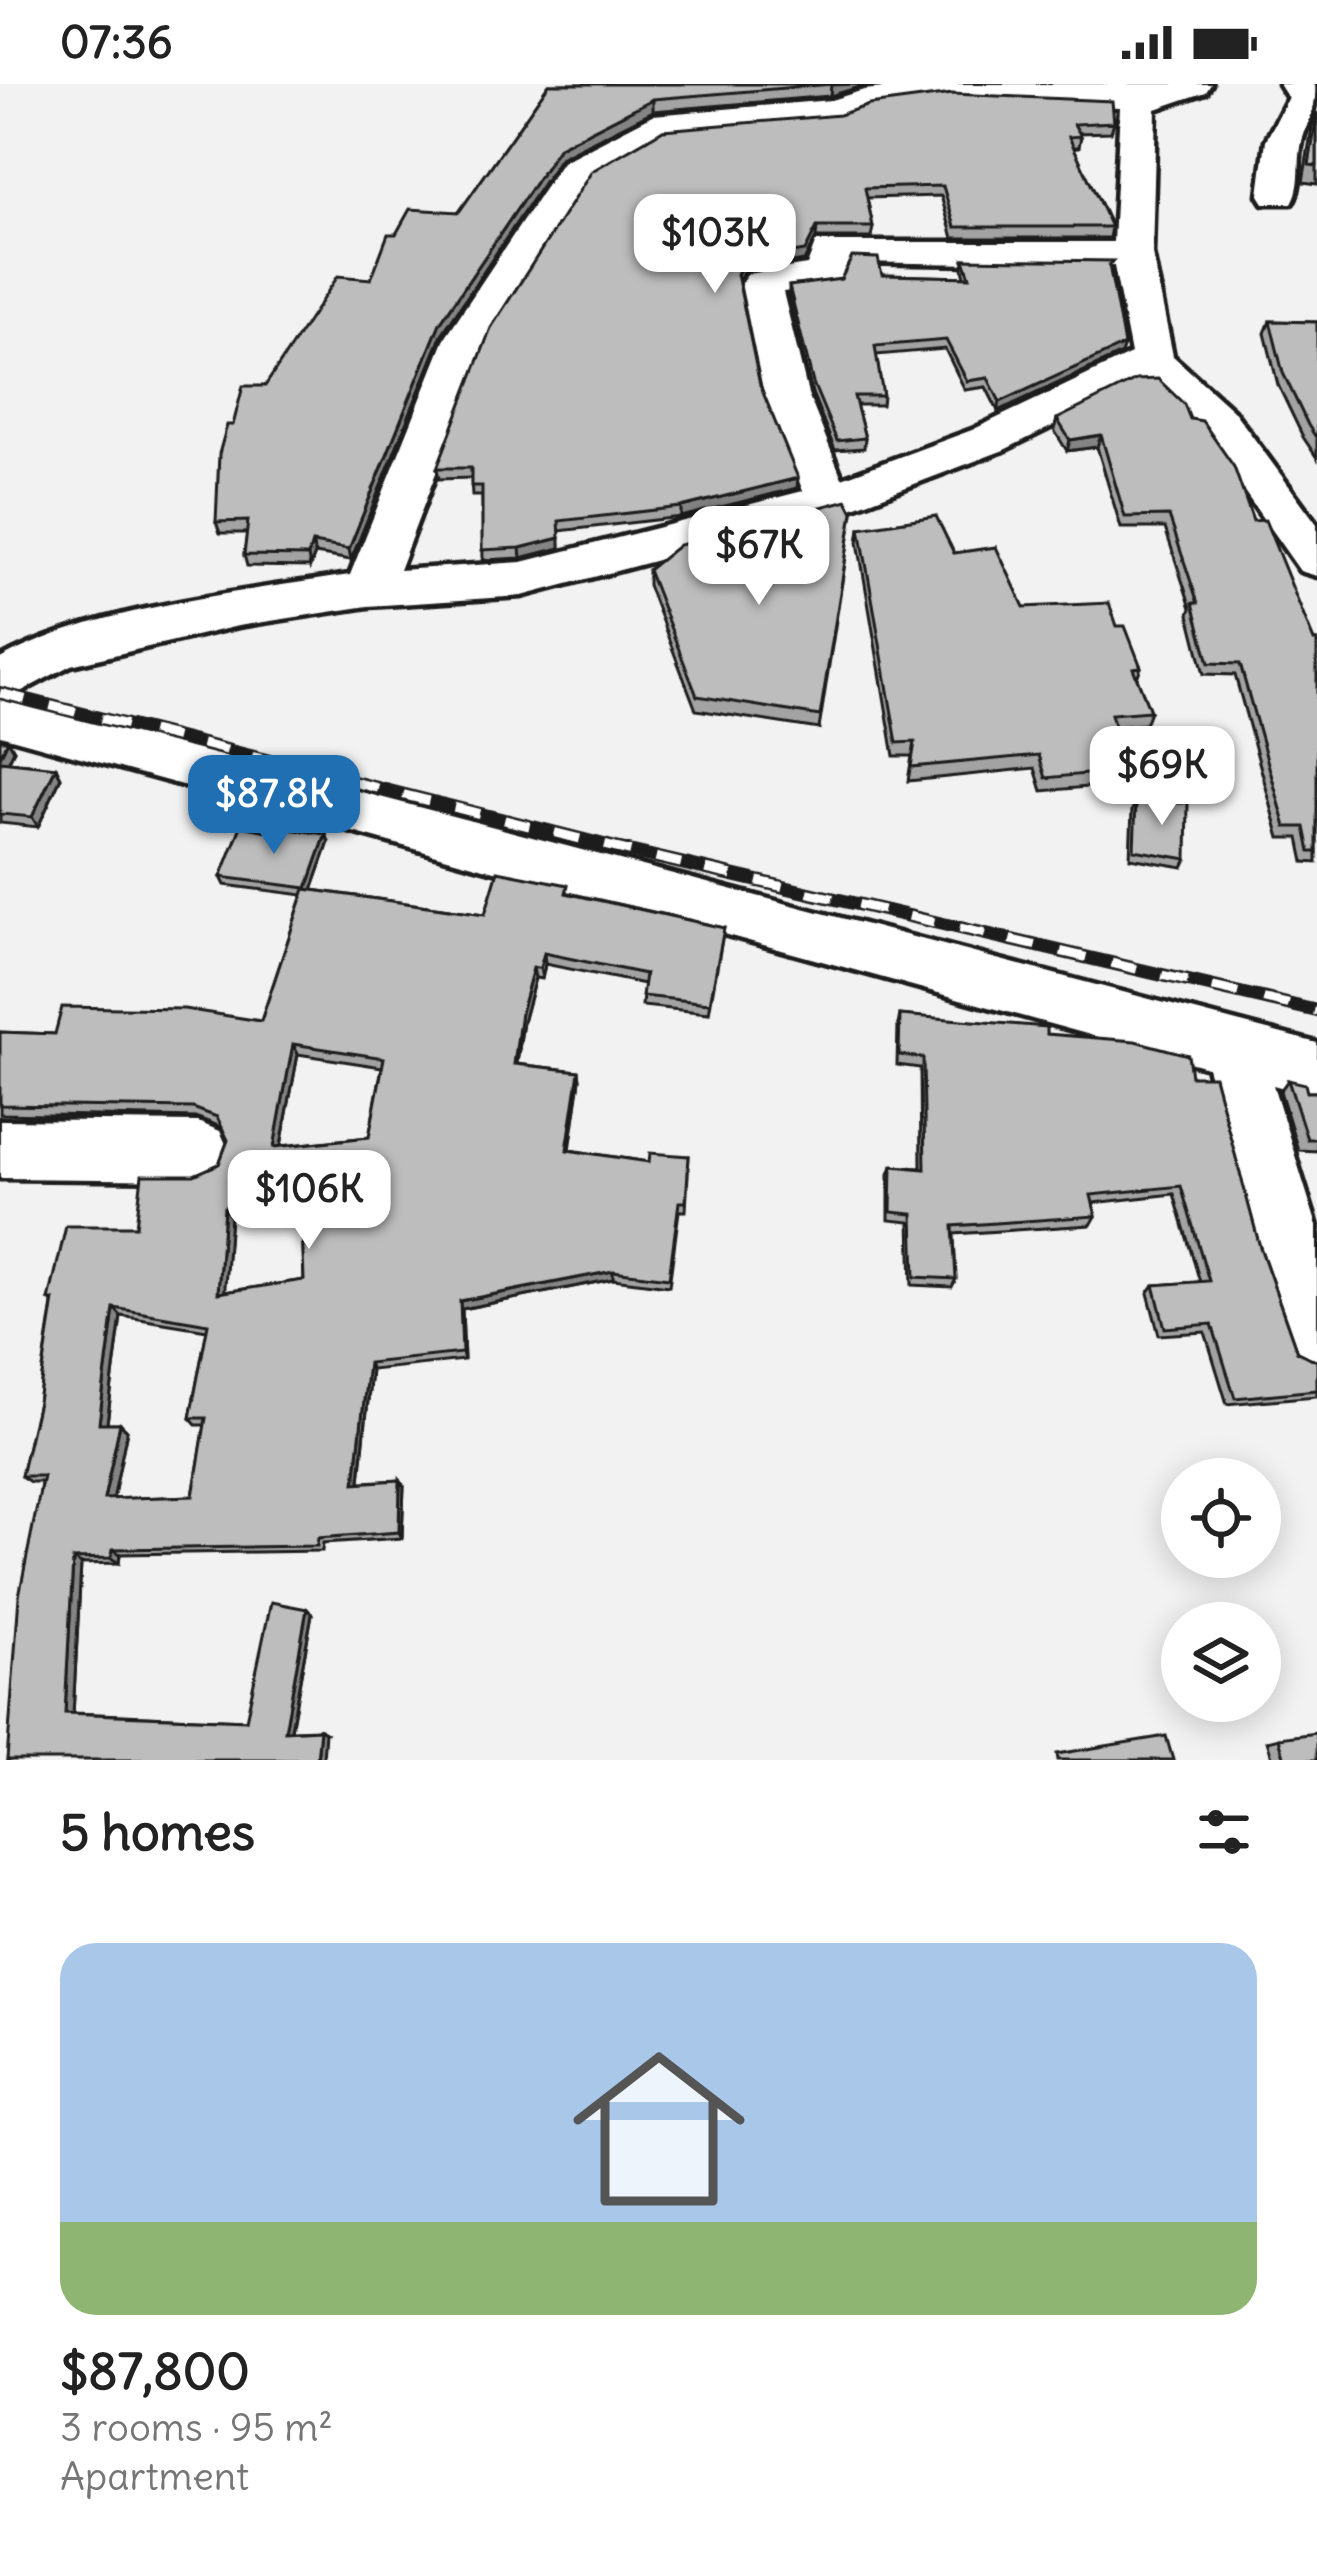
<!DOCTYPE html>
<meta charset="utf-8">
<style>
:root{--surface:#fff;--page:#f6f6f6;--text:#222;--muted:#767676;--line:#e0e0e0;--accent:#1f6fb2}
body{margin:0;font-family:Delius,sans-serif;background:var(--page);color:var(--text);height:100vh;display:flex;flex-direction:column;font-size:45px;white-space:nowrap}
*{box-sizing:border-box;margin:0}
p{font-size:39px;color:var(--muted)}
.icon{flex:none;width:66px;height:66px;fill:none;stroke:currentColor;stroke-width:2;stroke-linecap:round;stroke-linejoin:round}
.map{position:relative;height:1676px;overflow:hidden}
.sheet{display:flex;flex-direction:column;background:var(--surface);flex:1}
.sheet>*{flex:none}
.controls{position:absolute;left:1161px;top:1374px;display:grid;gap:24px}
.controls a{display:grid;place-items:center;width:120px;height:120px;border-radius:50%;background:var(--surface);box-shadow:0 6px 30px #0003;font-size:60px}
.price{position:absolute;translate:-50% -102px;padding:0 27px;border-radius:24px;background:#fff;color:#222;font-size:39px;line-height:78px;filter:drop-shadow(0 3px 6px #0008)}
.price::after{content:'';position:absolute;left:50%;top:72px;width:36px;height:27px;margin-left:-18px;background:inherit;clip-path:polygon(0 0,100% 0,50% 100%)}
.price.active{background:var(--accent);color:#fff}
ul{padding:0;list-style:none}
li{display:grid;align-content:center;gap:24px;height:636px;padding:0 60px}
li+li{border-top:3px solid var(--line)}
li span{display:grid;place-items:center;height:372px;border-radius:36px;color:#555}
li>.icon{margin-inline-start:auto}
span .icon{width:216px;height:216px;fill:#fffc;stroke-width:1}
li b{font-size:51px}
h2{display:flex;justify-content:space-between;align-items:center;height:144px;padding:0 60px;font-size:51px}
.status{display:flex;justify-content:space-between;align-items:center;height:84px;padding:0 60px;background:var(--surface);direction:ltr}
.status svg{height:33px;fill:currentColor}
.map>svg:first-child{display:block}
</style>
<div class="status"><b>07:36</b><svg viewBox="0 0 49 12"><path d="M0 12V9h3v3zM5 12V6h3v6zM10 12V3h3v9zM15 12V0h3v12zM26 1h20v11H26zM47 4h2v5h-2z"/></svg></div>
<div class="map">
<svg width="1317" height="1676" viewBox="0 0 1317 1676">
<rect width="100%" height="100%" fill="#f2f2f2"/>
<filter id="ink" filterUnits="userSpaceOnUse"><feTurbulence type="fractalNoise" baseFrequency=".00833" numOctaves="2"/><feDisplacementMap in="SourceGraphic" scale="24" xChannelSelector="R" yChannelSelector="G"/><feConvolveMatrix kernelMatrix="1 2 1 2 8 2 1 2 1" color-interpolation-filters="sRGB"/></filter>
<g filter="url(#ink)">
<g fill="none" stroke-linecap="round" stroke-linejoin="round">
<!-- minor casing -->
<g stroke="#1c1c1c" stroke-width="9">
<g id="minor">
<path d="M923,0H1211L1206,8L1156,25L1152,170L1173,272L1233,326L1317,440V492L1300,487L1201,346L1148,295L1004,366L846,426L522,512L368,522L238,542L71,581L7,615L1317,959V1013L1273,1001L1317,1142V1283L1293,1273L1283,1250L1207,983L0,651V575C92,524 244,507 350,491L446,252L562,78L653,31L831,16L864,6ZM950,16L1120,23L1113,158H816L807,181L747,190L741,199L764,310L803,407L522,478L399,486L488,252L589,94L662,52L838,37L867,27ZM848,178L1114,182L1131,270L972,346L842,394L808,310L783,208L839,200Z"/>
<path d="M1279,0H1315C1317,25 1308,35 1302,58C1297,79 1303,101 1292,119H1264L1259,111L1266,56L1288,14Z"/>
<polygon points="0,1036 198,1038 220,1047 229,1067 220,1087 198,1096 0,1094"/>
</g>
</g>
<!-- minor -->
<use href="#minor" fill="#fff" fill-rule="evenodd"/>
<!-- rail casing -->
<g stroke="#1c1c1c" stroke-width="14">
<polyline id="rail" points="0,609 616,764 1317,927"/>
</g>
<!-- rail -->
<use href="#rail" stroke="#fff" stroke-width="9" stroke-dasharray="26" stroke-linecap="butt"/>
</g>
<!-- wall -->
<g fill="#a3a3a3" stroke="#1c1c1c" stroke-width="3" fill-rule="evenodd">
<polygon points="549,0 879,0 863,2 830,12 653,27 560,74 442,250 351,476 315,470 310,483 247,482 244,471 247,449 220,449 216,438 233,341 265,302 371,195 396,150 459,128"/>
<polygon points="1317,28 1317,100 1303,98 1312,43"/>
<polygon points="1114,38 1111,48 1079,49 1081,52 1079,63 1073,63 1111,143 1109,154 953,154 941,112 867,114 873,143 871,154 816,154 804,177 743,188 738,196 760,301 797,404 681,433 559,447 560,464 521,474 483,476 482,412 472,412 471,394 439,395 437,384 663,46"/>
<polygon points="964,175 1110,187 1124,261 1121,270 998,327 986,303 965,306 945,265 876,271 883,312 882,321 856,321 865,354 864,364 835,366 812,309 789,212 789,202 882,191 965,193 963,184"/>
<polygon points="1270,237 1317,238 1317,374 1303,353 1278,301 1265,249"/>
<polygon points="1057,335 1190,335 1253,437 1314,557 1317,557 1317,779 1304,778 1299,754 1280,754 1235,591 1204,590 1189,530 1191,524 1165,444 1121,444 1097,363 1067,367 1054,346"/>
<polygon points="853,428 819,645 696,626 648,501 648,486"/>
<polygon points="860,444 954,469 1024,523 1117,542 1141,583 1137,594 1150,627 1145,640 1115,643 1127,686 1122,700 1042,707 1035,684 908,697 912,672 894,672 858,458"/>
<polygon points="0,656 8,656 14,666 8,678 56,683 61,693 38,743 0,739"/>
<polygon points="1136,718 1187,775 1183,783 1130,774 1132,726"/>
<path d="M326,750L329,758L312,806L485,830L569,809L724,844L709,929L642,922L644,900L545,880L542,895L535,894L523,938L517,980L579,987L580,996L570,1066L649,1078L689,1072L686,1127H679L669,1202L613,1195L462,1225L464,1276L371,1286L360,1398L400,1396L404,1402L402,1454L323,1459L322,1467L120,1470L119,1479L81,1480L73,1629L246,1636L307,1525L312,1530L291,1646L320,1645L325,1648L7,1676L41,1398H30L21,1392L38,1318L53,1220L49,1216L194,1091L219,1080L228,1056L221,1043L198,1034L0,1030V948L55,950L261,937L303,811L225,801L221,793ZM298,970L382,983L369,1053L281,1062ZM302,1123L304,1196L224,1208L230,1132ZM121,1232L207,1246L190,1334L196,1341H205L193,1412L113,1415L127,1346L120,1339H107Z"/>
<polygon points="900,931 1047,950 1191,992 1260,1163 1297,1268 1317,1277 1317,1312 1227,1320 1205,1248 1159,1251 1148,1209 1154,1201 1200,1198 1174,1110 1093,1119 1096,1132 1091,1141 954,1150 956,1195 952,1203 912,1201 910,1138 889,1136 889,1090 892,1082 921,1084 920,984 897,981 898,941"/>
<polygon points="1288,996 1307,1008 1317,1008 1317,1067 1298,1066 1280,1007"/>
<polygon points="1279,1654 1317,1676 1273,1676 1267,1657"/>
</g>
<!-- shaded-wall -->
<g fill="#848484" stroke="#1c1c1c" stroke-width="3">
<polygon points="863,0 863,2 830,12 831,1"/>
<polygon points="653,15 653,27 560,74 442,250 351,476 349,465 440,239 559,63"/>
<polygon points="817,143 816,154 804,177 743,188 737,200 737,190 744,177"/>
<polygon points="1124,261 1121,270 998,327 1000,318"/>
<polygon points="1101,351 1097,363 1067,367 1070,356"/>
<polygon points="798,394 797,404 681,433 681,423"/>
<polygon points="560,454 560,464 521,474 520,464"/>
<polygon points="312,459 315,470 310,483 308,472"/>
<polygon points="8,656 14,666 4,687 0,680 0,673"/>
<polygon points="56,683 61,693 38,743 32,733"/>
<polygon points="326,750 329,758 310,812 307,804"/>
<polygon points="544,869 545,880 542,895 540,884"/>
<polygon points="533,884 535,894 523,938 515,990 514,980 521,928"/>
<polygon points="293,960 298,970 279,1072 274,1063"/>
<polygon points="579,987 580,996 568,1075 567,1066"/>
<polygon points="224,1123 230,1132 224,1217 218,1209"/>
<polygon points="613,1187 613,1195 462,1225 464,1276 462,1269 460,1217"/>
<polygon points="114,1224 121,1232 106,1346 99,1339"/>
<polygon points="368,1279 371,1286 359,1405 355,1399"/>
<polygon points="120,1339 127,1346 112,1421 104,1415"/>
<polygon points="400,1396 404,1402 402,1454 399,1448"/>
<polygon points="113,1465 120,1470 119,1479 111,1474"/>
<polygon points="73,1475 81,1480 73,1632 65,1629"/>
<polygon points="307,1525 312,1530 290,1650 285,1647"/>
<polygon points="320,1645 325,1648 323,1676 317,1676"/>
</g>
<!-- building -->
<g fill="#bdbdbd" stroke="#1c1c1c" stroke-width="3" fill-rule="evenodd">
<polygon points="549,0 833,0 653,15 559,63 440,239 349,465 312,459 308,472 244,471 248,437 216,438 219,370 227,341 233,341 243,302 265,302 338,192 371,195 388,150 396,150 410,125 459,128"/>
<polygon points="952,10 1112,17 1114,38 1074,40 1081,52 1069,53 1111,143 955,143 943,102 865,104 873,143 817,143 805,167 744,177 737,190 760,301 798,394 681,423 559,437 560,454 520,464 482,466 482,402 471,402 471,384 437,384 491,244 592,87 663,46 839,31 869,21"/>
<polygon points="1317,31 1317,82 1309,81"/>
<polygon points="852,173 878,174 882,191 970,193 964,175 1113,177 1109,181 1124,261 1000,318 988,294 967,297 946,256 875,262 883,312 854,312 865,354 837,357 813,299 789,202 841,195"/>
<polygon points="1270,237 1317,238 1317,355 1308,341 1283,289"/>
<polygon points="1158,295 1184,320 1190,335 1202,337 1234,383 1253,437 1265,436 1314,557 1317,557 1317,768 1310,768 1305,743 1286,743 1240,580 1209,579 1193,519 1198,519 1169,432 1125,433 1101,351 1070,356 1057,335 1136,296"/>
<polygon points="847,416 853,428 820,632 697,612 648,486 679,461"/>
<polygon points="936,432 954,469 996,463 1024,523 1109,519 1117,542 1125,542 1141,583 1133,584 1150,627 1111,630 1127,686 1046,694 1039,671 911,683 915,658 897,659 860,444"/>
<polygon points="0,656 8,656 0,673"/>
<polygon points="0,677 56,683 32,733 0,730"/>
<polygon points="1136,718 1188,718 1187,775 1134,766"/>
<polygon points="241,742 278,749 280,744 326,750 307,804 221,793"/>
<path d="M498,787L568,801L566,809L724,844L710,919L642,912L645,890L544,869L540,884H533L521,928L514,980L579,987L567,1066L649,1078L650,1069L689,1072L686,1118H679L669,1194L613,1187L460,1217L462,1269L368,1279L355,1399L400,1396L399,1448L318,1454L317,1462L113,1465L111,1474L73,1475L65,1629L246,1636L271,1518L307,1525L285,1647L320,1645L317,1676H7L19,1512L43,1392H21L38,1318L54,1216H49L66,1142H136L142,1091H194L219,1080L228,1056L217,1033L193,1024L0,1021V948L55,950L62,923L184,925L261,937L305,805L485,830ZM293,960L384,974L369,1053L274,1063ZM301,1114L304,1196L218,1209L224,1123ZM114,1224L208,1240L190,1334H206L193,1412L104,1415L120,1339H99Z"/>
<polygon points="900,931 1047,943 1047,950 1135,957 1188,971 1191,992 1214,992 1260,1163 1297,1268 1317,1277 1317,1306 1235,1314 1212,1240 1165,1244 1154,1201 1209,1197 1181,1102 1091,1111 1096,1132 953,1142 956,1195 915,1193 913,1130 891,1128 892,1082 925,1085 923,974 899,971"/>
<polygon points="1288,996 1305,1000 1307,1008 1317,1008 1317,1055 1307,1055"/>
<polygon points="1317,1649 1317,1676 1285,1676 1279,1654"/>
<polygon points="1166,1652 1173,1676 1058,1676 1057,1670"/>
</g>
</g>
</svg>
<div class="controls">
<a><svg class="icon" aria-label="locate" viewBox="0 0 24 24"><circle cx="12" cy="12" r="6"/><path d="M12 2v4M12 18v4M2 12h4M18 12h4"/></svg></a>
<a><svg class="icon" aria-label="layers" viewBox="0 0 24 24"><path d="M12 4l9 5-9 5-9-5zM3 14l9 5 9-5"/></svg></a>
</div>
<b class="price" style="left:715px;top:212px">$103K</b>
<b class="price" style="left:759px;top:524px">$67K</b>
<b class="price" style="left:1162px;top:744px">$69K</b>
<b class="price active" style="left:274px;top:773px">$87.8K</b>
<b class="price" style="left:309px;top:1168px">$106K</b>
</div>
<section class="sheet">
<h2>5 homes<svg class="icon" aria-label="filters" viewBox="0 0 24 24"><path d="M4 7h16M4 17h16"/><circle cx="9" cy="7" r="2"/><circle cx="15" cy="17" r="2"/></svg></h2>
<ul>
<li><span style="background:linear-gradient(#a9c7e8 75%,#8fb573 0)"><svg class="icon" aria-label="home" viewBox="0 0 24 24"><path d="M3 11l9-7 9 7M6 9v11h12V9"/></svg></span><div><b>$87,800</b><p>3 rooms · 95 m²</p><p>Apartment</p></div></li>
</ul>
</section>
